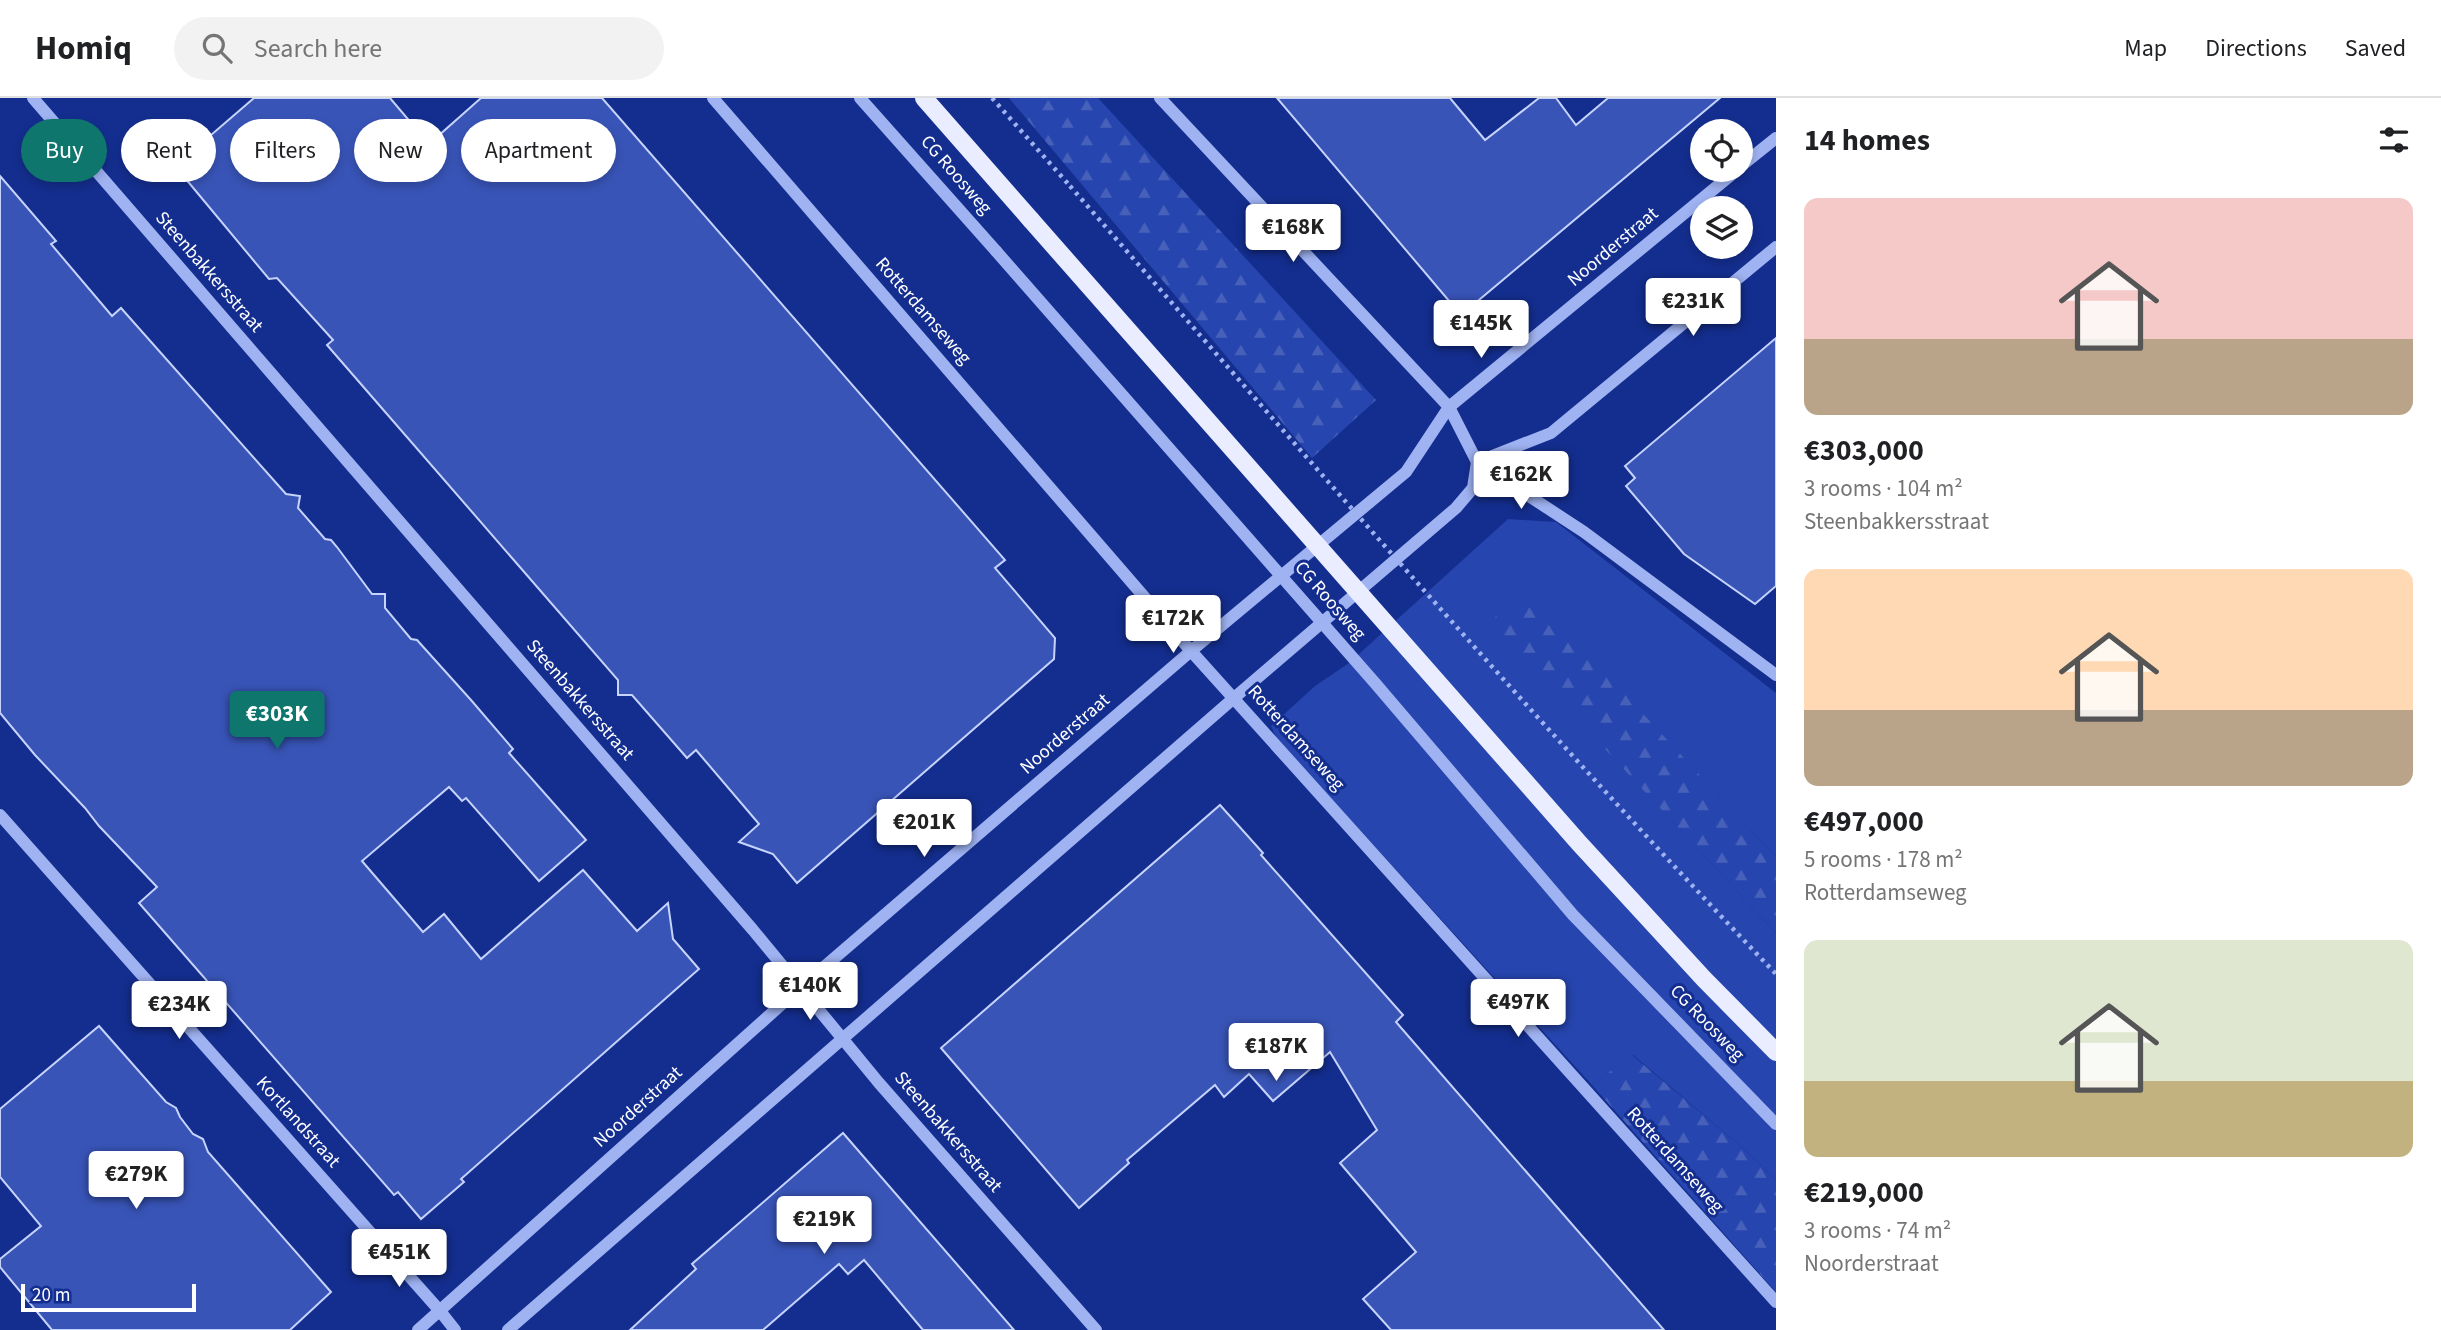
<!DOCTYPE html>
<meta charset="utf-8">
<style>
:root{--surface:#fff;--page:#f2f2f2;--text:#202124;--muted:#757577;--line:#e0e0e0;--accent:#0f766e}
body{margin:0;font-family:"Source Sans 3",sans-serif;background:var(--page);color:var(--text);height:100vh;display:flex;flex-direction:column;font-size:26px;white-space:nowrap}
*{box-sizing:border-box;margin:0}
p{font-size:23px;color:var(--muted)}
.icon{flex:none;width:38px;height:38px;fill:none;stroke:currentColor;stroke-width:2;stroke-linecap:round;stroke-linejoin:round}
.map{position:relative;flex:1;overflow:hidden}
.details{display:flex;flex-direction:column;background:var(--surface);width:665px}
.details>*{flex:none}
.top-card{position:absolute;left:21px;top:21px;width:665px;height:63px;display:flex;gap:14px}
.buttons{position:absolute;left:1690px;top:21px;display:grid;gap:14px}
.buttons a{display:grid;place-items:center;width:63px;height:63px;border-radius:50%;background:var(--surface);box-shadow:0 4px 10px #0003;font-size:35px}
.scale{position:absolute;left:21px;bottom:18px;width:175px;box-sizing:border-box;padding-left:7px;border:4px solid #fff;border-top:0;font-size:19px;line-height:24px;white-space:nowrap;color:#fff;-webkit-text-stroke:5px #142e8f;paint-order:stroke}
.price{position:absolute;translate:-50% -60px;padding:0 16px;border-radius:7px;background:#fff;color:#222;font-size:23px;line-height:46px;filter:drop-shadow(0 2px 4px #0008)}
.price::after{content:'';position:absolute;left:50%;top:42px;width:21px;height:16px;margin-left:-10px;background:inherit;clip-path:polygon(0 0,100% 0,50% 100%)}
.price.on{background:var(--accent);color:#fff}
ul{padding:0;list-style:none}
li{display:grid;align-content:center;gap:14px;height:371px;padding:0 28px}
li span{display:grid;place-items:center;height:217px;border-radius:14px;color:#555}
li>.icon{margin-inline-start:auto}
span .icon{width:126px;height:126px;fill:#fffc;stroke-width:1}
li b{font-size:30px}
h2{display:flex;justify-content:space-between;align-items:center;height:84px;padding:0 28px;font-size:30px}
.tag{padding:0 24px;border-radius:32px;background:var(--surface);box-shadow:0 4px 10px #0003;font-size:24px;line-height:63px}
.tag.on{background:var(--accent);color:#fff}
header{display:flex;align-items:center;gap:42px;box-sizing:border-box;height:98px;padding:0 35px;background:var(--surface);border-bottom:2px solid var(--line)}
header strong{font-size:33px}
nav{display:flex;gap:38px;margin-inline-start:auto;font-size:24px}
.search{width:490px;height:63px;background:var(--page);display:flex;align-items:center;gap:18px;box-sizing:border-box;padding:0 24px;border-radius:38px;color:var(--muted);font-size:26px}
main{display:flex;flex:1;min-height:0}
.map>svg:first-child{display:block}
</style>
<header>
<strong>Homiq</strong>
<div class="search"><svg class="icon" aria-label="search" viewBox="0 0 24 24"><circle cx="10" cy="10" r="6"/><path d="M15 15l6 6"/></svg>Search here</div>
<nav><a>Map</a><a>Directions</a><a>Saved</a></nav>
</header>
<main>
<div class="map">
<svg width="1776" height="1232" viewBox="0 0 1776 1232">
<defs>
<pattern id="forest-firs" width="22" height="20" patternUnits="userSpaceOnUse" patternTransform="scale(1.75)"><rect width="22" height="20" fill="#2645ae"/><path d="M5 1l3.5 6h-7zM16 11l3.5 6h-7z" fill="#4761ba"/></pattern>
</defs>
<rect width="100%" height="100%" fill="#142e8f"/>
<!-- grass -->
<polygon fill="#2645ae" points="1508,421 1556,424 1776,595 1776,759 1528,493 1489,525 1776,835 1776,1082 1744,1051 1633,957 1592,987 1277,641 1271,628 1315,588 1349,565"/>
<!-- forest -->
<g fill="url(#forest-firs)">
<polygon points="1009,0 1098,0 1376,302 1312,360"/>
<polygon points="1528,492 1776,759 1776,835 1488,525"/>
<polygon points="1632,957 1744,1051 1776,1082 1776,1194 1592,987"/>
</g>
<!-- building -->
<g fill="#3854b7" stroke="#c6d3fc" stroke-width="2">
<polygon points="254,0 390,0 429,46 481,0 602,0 1005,462 995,470 1055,540 1054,561 797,785 773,756 739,744 759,726 696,652 687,660 632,597 618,597 618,582 327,247 333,242 277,180 269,181 175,68"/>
<polygon points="1277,0 1450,0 1485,42 1539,0 1556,0 1576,27 1608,0 1720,0 1461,217"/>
<polygon points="0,78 56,143 51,146 112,218 121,210 286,396 300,398 298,410 325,441 331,442 337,449 372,496 385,496 385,510 411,541 417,542 471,602 513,651 509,655 586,742 539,783 466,700 462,703 449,689 362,763 423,834 444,816 481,861 583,772 637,833 668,805 673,841 699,871 461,1081 464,1084 421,1121 398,1094 394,1097 139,805 157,789 99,728 85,710 35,657 0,615"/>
<polygon points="1776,240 1776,488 1755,506 1684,456 1626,388 1635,380 1625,368"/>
<polygon points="1220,707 1263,755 1261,757 1403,917 1396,924 1664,1232 1391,1232 1363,1201 1416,1154 1340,1065 1377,1032 1330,954 1273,1003 1249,976 1224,999 1215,987 1127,1062 1129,1065 1079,1110 941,950"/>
<polygon points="99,928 166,1004 176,1010 180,1019 193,1036 203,1041 208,1054 331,1194 290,1232 52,1232 0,1169 0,1161 41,1128 0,1079 0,1011"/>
<polygon points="843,1035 1014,1232 923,1232 864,1162 848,1176 839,1166 763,1232 630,1232 696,1171 692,1166"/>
</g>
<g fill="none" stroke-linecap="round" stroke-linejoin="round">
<!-- path -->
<polyline stroke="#9fb2f1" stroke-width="4.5" stroke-dasharray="3.5 5" stroke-linecap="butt" points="992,0 1070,88"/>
<!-- minor -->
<g stroke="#9fb2f1" stroke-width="12">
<polyline points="33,0 753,832 879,985 1096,1232"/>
<polyline points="713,0 1191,553 1776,1204"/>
<polyline points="860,0 996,153"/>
<polyline points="1160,0 1449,309 1477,364"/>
<polyline points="1741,68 1776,40"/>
<polyline points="1477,364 1551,335 1776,149"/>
<polyline points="1477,364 1584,434 1776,577"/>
<polyline points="0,717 440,1213 455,1232"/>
<polyline points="418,1232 802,888 1191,553 1406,374 1449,309 1737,72"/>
<polyline points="508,1232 1234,600 1456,410 1473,390 1477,364"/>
</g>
<!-- major -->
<polyline stroke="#e9edff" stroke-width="18" points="924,0 1031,122"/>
<!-- path-bridge -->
<path stroke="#9fb2f1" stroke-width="4.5" stroke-dasharray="3.5 5" stroke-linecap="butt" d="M1070,88C1302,354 1532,621 1776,876"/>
<!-- minor-bridge -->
<polyline stroke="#9fb2f1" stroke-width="12" points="996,153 1375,585 1573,817 1776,1026"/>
<!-- major-bridge -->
<polyline stroke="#e9edff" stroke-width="18" points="1031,122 1579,745 1704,881 1776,954"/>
</g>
<g text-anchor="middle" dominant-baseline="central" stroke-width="6" stroke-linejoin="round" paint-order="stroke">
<!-- street labels -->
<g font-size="19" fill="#fff" stroke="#142e8f">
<text transform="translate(956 77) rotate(49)">CG Roosweg</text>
<text transform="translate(1613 149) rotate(-40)">Noorderstraat</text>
<text transform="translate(209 174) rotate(49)">Steenbakkersstraat</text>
<text transform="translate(923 213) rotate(49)">Rotterdamseweg</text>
<text transform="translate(1330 503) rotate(49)">CG Roosweg</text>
<text transform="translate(580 602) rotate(49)">Steenbakkersstraat</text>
<text transform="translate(1065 636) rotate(-41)">Noorderstraat</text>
<text transform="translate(1296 640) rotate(48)">Rotterdamseweg</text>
<text transform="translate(1707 925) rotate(46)">CG Roosweg</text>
<text transform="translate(638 1009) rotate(-42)">Noorderstraat</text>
<text transform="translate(298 1024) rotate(48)">Kortlandstraat</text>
<text transform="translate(948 1034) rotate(49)">Steenbakkersstraat</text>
<text transform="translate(1675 1062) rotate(48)">Rotterdamseweg</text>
</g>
</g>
</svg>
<div class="buttons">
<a><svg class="icon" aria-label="locate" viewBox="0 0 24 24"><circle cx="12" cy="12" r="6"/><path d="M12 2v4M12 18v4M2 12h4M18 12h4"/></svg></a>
<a><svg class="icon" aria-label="layers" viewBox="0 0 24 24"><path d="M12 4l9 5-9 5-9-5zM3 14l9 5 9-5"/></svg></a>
</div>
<div class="scale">20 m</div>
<b class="price" style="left:1293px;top:166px">€168K</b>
<b class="price" style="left:1693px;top:240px">€231K</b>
<b class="price" style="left:1481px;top:262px">€145K</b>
<b class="price" style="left:1521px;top:413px">€162K</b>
<b class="price" style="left:1173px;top:557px">€172K</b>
<b class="price on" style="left:277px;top:653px">€303K</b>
<b class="price" style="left:924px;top:761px">€201K</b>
<b class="price" style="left:810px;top:924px">€140K</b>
<b class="price" style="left:1518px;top:941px">€497K</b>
<b class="price" style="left:179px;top:943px">€234K</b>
<b class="price" style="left:1276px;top:985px">€187K</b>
<b class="price" style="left:136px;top:1113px">€279K</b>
<b class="price" style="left:824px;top:1158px">€219K</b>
<b class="price" style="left:399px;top:1191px">€451K</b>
<div class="top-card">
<a class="tag on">Buy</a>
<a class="tag">Rent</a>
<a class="tag">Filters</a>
<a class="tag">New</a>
<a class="tag">Apartment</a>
</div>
</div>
<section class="details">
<h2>14 homes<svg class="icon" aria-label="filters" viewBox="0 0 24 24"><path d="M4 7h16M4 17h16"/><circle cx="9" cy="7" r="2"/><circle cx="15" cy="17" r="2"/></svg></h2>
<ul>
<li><span style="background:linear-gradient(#f6c9c9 65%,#b9a48a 0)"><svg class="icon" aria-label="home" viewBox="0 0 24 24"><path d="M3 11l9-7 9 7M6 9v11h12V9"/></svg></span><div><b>€303,000</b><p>3 rooms · 104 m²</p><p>Steenbakkersstraat</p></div></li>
<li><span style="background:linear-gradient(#ffd9b3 65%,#b9a48a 0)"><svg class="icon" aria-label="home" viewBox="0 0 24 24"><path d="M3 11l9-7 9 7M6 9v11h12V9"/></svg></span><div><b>€497,000</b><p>5 rooms · 178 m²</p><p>Rotterdamseweg</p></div></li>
<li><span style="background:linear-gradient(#dfe7d0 65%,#c2b280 0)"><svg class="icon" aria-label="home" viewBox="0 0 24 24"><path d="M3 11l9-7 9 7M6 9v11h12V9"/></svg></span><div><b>€219,000</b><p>3 rooms · 74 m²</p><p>Noorderstraat</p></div></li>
</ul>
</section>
</main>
